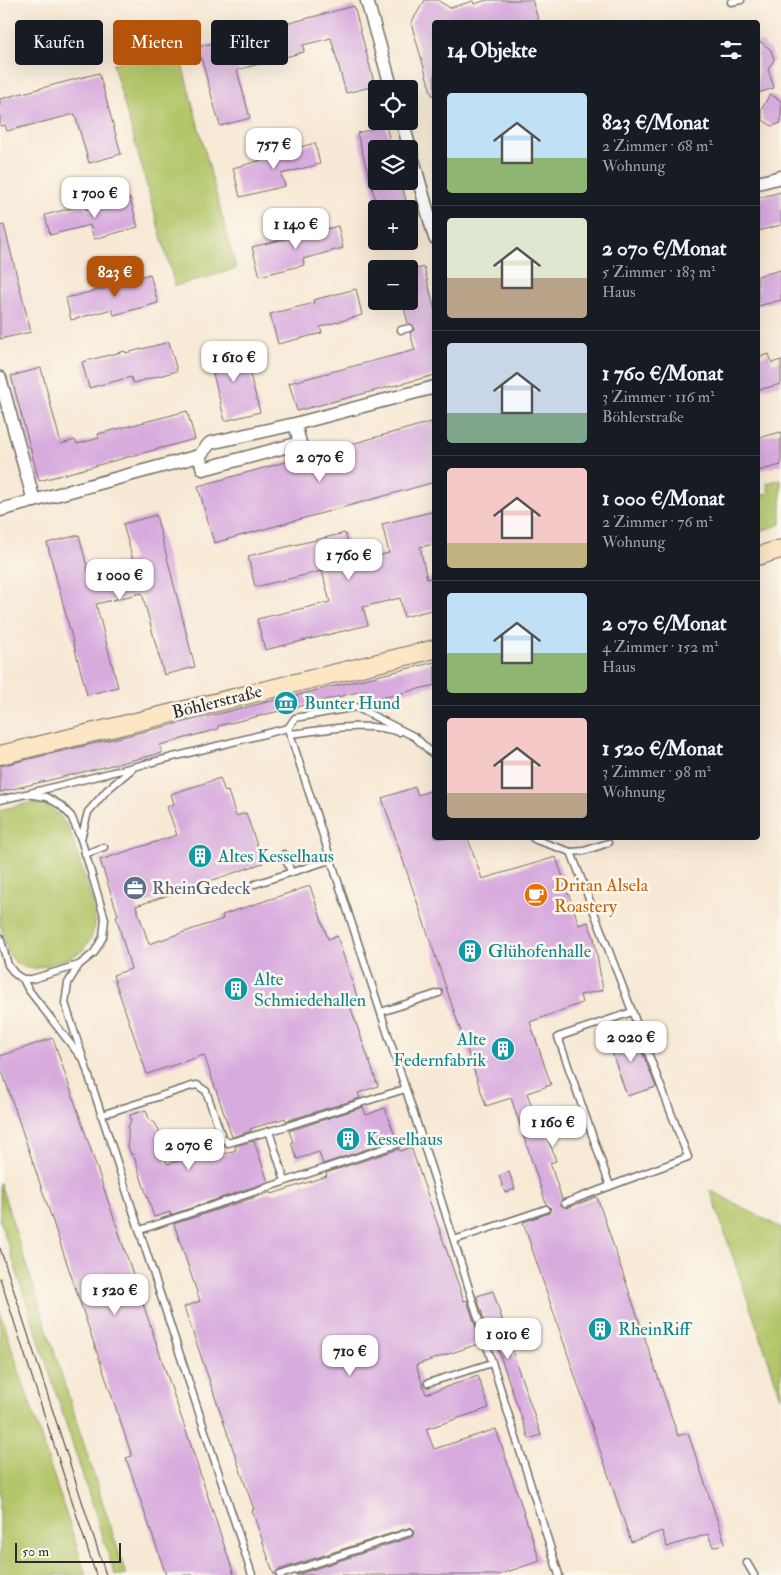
<!DOCTYPE html>
<html lang="de">
<meta charset="utf-8">
<style>
:root{--surface:#171b24;--page:#242831;--text:#f1f3f6;--muted:#9ea1a6;--line:#363941;--accent:#b45309}
body{margin:0;font-family:"IM FELL Double Pica",serif;background:var(--page);color:var(--text);height:100vh;display:flex;flex-direction:column;font-size:19px;white-space:nowrap}
*{box-sizing:border-box;margin:0}
p{font-size:16px;color:var(--muted)}
.icon{flex:none;width:28px;height:28px;fill:none;stroke:currentColor;stroke-width:2;stroke-linecap:round;stroke-linejoin:round}
.map{position:relative;flex:1;overflow:hidden}
.drawer{position:absolute;left:432px;top:20px;width:328px;height:820px;display:flex;flex-direction:column;background:var(--surface);border-radius:5px;box-shadow:0 5px 20px #0002}
.drawer>*{flex:none}
.hud{position:absolute;left:15px;top:20px;width:342px;height:45px;display:flex;gap:10px}
.tools{position:absolute;left:368px;top:80px;display:grid;gap:10px}
.tools a{display:grid;place-items:center;width:50px;height:50px;border-radius:5px;background:var(--surface);box-shadow:0 5px 20px #0002;font-size:25px}
.scale{position:absolute;left:15px;bottom:12px;width:106px;box-sizing:border-box;padding-left:5px;border:2px solid #2b2b2b;border-top:0;font-size:14px;line-height:18px;white-space:nowrap;color:#2b2b2b;-webkit-text-stroke:4px #fbf7ec;paint-order:stroke}
.price{position:absolute;translate:-50% -42px;padding:0 11px;border-radius:10px;background:#fff;color:#222;font-size:16px;line-height:32px;filter:drop-shadow(0 1px 2px #0008)}
.price::after{content:'';position:absolute;left:50%;top:30px;width:15px;height:11px;margin-left:-8px;background:inherit;clip-path:polygon(0 0,100% 0,50% 100%)}
.price.on{background:var(--accent);color:#fff}
ul{padding:0;list-style:none}
li{display:flex;align-items:center;gap:15px;height:125px;padding:0 15px}
li+li{border-top:1px solid var(--line)}
li span{display:grid;place-items:center;flex:none;width:140px;height:100px;border-radius:5px;color:#555}
li>.icon{margin-inline-start:auto}
span .icon{width:60px;height:60px;fill:#fffc;stroke-width:1}
li b{font-size:21px}
h2{display:flex;justify-content:space-between;align-items:center;height:60px;padding:0 15px;font-size:21px}
.tag{padding:0 18px;border-radius:5px;background:var(--surface);box-shadow:0 5px 20px #0002;font-size:18px;line-height:45px}
.tag.on{background:var(--accent);color:#fff}
.map>svg:first-child{display:block}
</style>
<div class="map">
<svg width="781" height="1575" viewBox="0 0 781 1575">
<rect width="100%" height="100%" fill="#fbf7ec"/>
<filter id="ink" filterUnits="userSpaceOnUse"><feTurbulence type="fractalNoise" baseFrequency=".02" numOctaves="2"/><feDisplacementMap in="SourceGraphic" scale="10" xChannelSelector="R" yChannelSelector="G"/><feConvolveMatrix kernelMatrix="1 2 1 2 8 2 1 2 1" color-interpolation-filters="sRGB"/></filter>
<filter id="wash" filterUnits="userSpaceOnUse"><feTurbulence type="fractalNoise" baseFrequency=".0096" numOctaves="4" result="noise"/><feDisplacementMap in="SourceGraphic" scale="20" xChannelSelector="R" yChannelSelector="G"/><feGaussianBlur stdDeviation="1.12" result="paint"/><feColorMatrix in="noise" values="0 0 0 0 0 0 0 0 0 0 0 0 0 0 0 0 0 1.4 0 .05"/><feComposite in="paint" operator="in"/></filter>
<g filter="url(#wash)">
<rect width="100%" height="100%" fill="#f7e9d5"/>
<!-- green -->
<g fill="#b3c66a" stroke="#6f784a">
<polygon points="177,45 236,269 175,286 113,64"/>
<polygon points="781,479 781,524 758,532 758,496 769,493 767,483"/>
<polygon points="29,803 45,805 57,813 69,828 95,910 95,926 91,938 83,950 70,958 34,969 26,968 16,963 8,953 0,923 0,811 7,808"/>
<polygon points="0,1183 126,1575 115,1575 0,1220"/>
<polygon points="710,1190 781,1228 781,1397"/>
<polygon points="0,1312 86,1575 0,1575"/>
</g>
<g id="blocks">
<!-- building -->
<g fill="#d8abde">
<polygon points="425,0 437,0 450,8 473,1 474,4 487,0 532,0 539,22 435,22 435,95 432,95 411,23"/>
<polygon points="354,6 375,86 346,93 331,38 303,45 304,52 237,70 250,118 220,126 198,47"/>
<polygon points="758,42 761,42 771,50 774,60 768,69 774,88 758,93"/>
<polygon points="99,73 121,154 89,163 75,114 7,131 5,125 0,126 0,99"/>
<polygon points="770,94 781,101 781,123 772,126 763,120 761,110"/>
<polygon points="386,126 392,149 376,149 376,181 401,181 408,209 378,209 357,133"/>
<polygon points="315,143 320,164 281,174 285,186 240,197 233,168 277,156 276,154"/>
<polygon points="781,192 781,225 758,231 758,198"/>
<polygon points="130,198 138,227 94,239 90,225 50,235 45,215 84,205 86,210"/>
<polygon points="4,225 31,332 0,339 0,226"/>
<polygon points="338,226 343,248 303,259 304,265 260,276 252,247"/>
<polygon points="424,267 435,311 435,375 297,411 289,383 415,350 410,333 414,330 414,326 408,323 402,301 409,301 409,271"/>
<polygon points="781,270 781,300 758,306 758,276"/>
<polygon points="150,274 158,303 114,315 112,309 71,320 66,298 106,288 106,285"/>
<polygon points="356,289 362,315 320,327 322,333 278,344 270,314 314,303 313,300"/>
<polygon points="169,342 177,371 133,383 131,377 89,388 82,362 125,351 126,353"/>
<polygon points="242,345 260,412 225,421 208,354"/>
<polygon points="769,354 772,363 781,360 781,384 758,390 758,357"/>
<polygon points="41,368 61,444 75,440 77,444 99,438 98,434 187,411 195,439 39,481 11,376"/>
<polygon points="435,421 435,482 214,543 198,486"/>
<polygon points="781,432 781,465 758,471 758,438"/>
<polygon points="435,511 435,544 420,547 427,579 435,577 435,609 404,617 400,598 363,607 368,625 265,650 257,619 330,602 322,571 255,587 248,556 345,533 353,562 389,553 382,524"/>
<polygon points="156,515 195,667 164,675 142,593 96,604 118,687 87,695 47,543 79,535 88,571 133,560 123,524"/>
<polygon points="435,662 435,685 369,701 366,690 218,726 218,729 160,745 162,753 0,792 0,766"/>
<polygon points="220,778 225,792 228,791 236,816 246,813 263,863 136,906 149,944 223,919 222,915 310,886 328,939 337,936 359,1003 350,1006 378,1086 358,1093 360,1098 286,1121 285,1118 250,1129 251,1131 232,1137 204,1055 147,1074 113,975 131,969 116,916 118,915 100,860 177,835 167,807 174,804 171,794"/>
<polygon points="415,787 418,795 435,789 435,838 468,838 482,879 556,857 579,925 588,922 594,938 603,990 580,995 582,1003 530,1022 551,1085 527,1093 542,1137 547,1135 556,1161 550,1163 562,1199 561,1205 567,1208 597,1197 678,1436 688,1433 725,1543 713,1547 708,1534 667,1547 662,1531 631,1542 523,1222 549,1213 551,1208 546,1204 511,1098 486,1106 382,798"/>
<polygon points="633,1029 656,1087 627,1096 607,1038"/>
<polygon points="53,1038 188,1437 234,1575 166,1575 126,1458 132,1456 0,1065 0,1056"/>
<polygon points="363,1107 366,1115 385,1108 396,1139 323,1164 319,1152 297,1159 291,1143 293,1142 289,1131"/>
<polygon points="146,1110 149,1119 155,1123 159,1130 159,1139 167,1164 201,1155 203,1161 236,1150 235,1146 254,1141 268,1182 170,1215 170,1212 154,1217 133,1154 131,1155 127,1143 128,1142 128,1127 131,1120 130,1115"/>
<polygon points="411,1147 464,1301 467,1300 481,1343 416,1365 426,1394 478,1376 489,1408 426,1429 434,1449 496,1429 540,1561 498,1575 296,1575 412,1537 415,1531 411,1527 278,1570 274,1575 252,1510 254,1510 184,1307 200,1301 174,1224 271,1192 272,1194 327,1176 326,1173 399,1149 400,1151"/>
<polygon points="509,1172 515,1189 505,1193 499,1176"/>
<polygon points="493,1291 513,1354 541,1435 529,1439 494,1338 490,1340 477,1296"/>
</g>
</g>
</g>
<g filter="url(#ink)">
<use href="#blocks" fill-opacity="0" stroke="#726e66" stroke-width="1"/>
<g fill="none" stroke-linecap="round" stroke-linejoin="round">
<!-- lane casing -->
<g stroke="#726e66" stroke-width="9">
<g id="lane">
<polyline points="731,2 741,0"/>
<polyline points="401,330 409,328"/>
<polyline points="288,728 295,718 356,707 415,737 435,756"/>
<path d="M290,734C326,730 364,721 399,732"/>
<polyline points="26,794 288,728 421,1136 559,1575"/>
<polyline points="0,800 26,794 46,797 60,805 71,816 81,839 105,919 103,937 94,953 79,965 32,979 23,979 15,974 8,965 0,937"/>
<polyline points="533,838 536,840 571,852 584,851 608,843"/>
<polyline points="81,839 88,812 107,790 132,769"/>
<polyline points="85,854 104,847"/>
<polyline points="284,854 291,872"/>
<polyline points="255,884 330,860"/>
<polyline points="79,965 68,983 65,1003 252,1575"/>
<polyline points="23,979 28,989 80,1056"/>
<polyline points="381,1012 439,993"/>
<polyline points="101,1115 192,1086 197,1085 206,1091 222,1137 228,1143 284,1127 405,1089"/>
<polyline points="269,1131 285,1181"/>
<polyline points="610,1186 558,1037 632,1012"/>
<polyline points="565,1203 688,1157 571,852"/>
<polyline points="140,1230 421,1136"/>
<polyline points="454,1240 546,1209"/>
<polyline points="428,1383 492,1363"/>
<polyline points="747,1563 754,1575"/>
<polyline points="280,1575 410,1532"/>
</g>
</g>
<!-- street casing -->
<g stroke="#726e66" stroke-width="15">
<g id="street">
<polyline points="367,1 389,79 387,89"/>
<polyline points="400,121 403,124 435,238"/>
<polyline points="758,183 781,177"/>
<polyline points="0,378 34,501"/>
<polyline points="295,424 300,443 203,469 199,456 210,443 295,424 435,387"/>
<polyline points="0,510 199,456"/>
</g>
</g>
<!-- secondary casing -->
<g stroke="#726e66" stroke-width="20">
<g id="secondary">
<polyline points="758,556 781,549"/>
<polyline points="0,755 435,649"/>
</g>
</g>
<!-- lane -->
<use href="#lane" stroke="#fff" stroke-width="6"/>
<!-- street -->
<use href="#street" stroke="#fff" stroke-width="12"/>
<!-- secondary -->
<use href="#secondary" stroke="#fce6c4" stroke-width="18"/>
<!-- tram -->
<g stroke="#2b2b2b" stroke-width="1">
<polyline points="0,1248 106,1575"/>
<polyline points="0,1278 96,1575"/>
</g>
</g>
</g>
<!-- icons -->
<defs>
<g id="museum-disc" transform="scale(1.25)"><circle r="9.5" fill="#0f9aa8" stroke="#fbf7ec"/><path d="M0-6L6-3V-2H-6V-3ZM-5-1h2V3h-2ZM-1-1h2V3h-2ZM3-1h2V3H3ZM-6 4H6V6H-6Z" fill="#fff"/></g>
<g id="building-disc" transform="scale(1.25)"><circle r="9.5" fill="#0f9aa8" stroke="#fbf7ec"/><path d="M-4-6H4V6H1V3H-1V6H-4ZM-2.5-4.3h1.7v1.8h-1.7ZM.8-4.3h1.7v1.8H.8ZM-2.5-1h1.7V.8h-1.7ZM.8-1h1.7V.8H.8Z" fill="#fff"/></g>
<g id="office-disc" transform="scale(1.25)"><circle r="9.5" fill="#5c6f8a" stroke="#fbf7ec"/><path d="M-6-3h4V-5.5h4V-3h4V5H-6ZM-1-4.5V-3h2v-1.5ZM-6 0V1H6V0Z" fill="#fff"/></g>
<g id="cafe-disc" transform="scale(1.25)"><circle r="9.5" fill="#e8710a" stroke="#fbf7ec"/><path d="M-5.5-4.5H6V0H3Q3 3.5 0 3.5H-2.5Q-5.5 3.5-5.5 0ZM3-3.2v2h1.7v-2ZM-6 4.5H4V6H-6Z" fill="#fff"/></g>
</defs>
<g fill-rule="evenodd">
<use href="#museum-disc" x="286" y="703"/>
<use href="#building-disc" x="200" y="856"/>
<use href="#office-disc" x="135" y="888"/>
<use href="#cafe-disc" x="536" y="895"/>
<use href="#building-disc" x="470" y="951"/>
<use href="#building-disc" x="236" y="989"/>
<use href="#building-disc" x="503" y="1049"/>
<use href="#building-disc" x="348" y="1139"/>
<use href="#building-disc" x="600" y="1329"/>
</g>
<g text-anchor="middle" dominant-baseline="central" stroke-width="5" stroke-linejoin="round" paint-order="stroke">
<!-- street labels -->
<g font-size="18" fill="#2b2b2b" stroke="#fbf7ec">
<text transform="translate(217 702) rotate(-14)">Böhlerstraße</text>
</g>
<!-- culture labels -->
<g font-size="18" fill="#0d838f" stroke="#fbf7ec" text-anchor="start">
<text x="304" y="703">Bunter Hund</text>
<text x="218" y="856">Altes Kesselhaus</text>
<text x="488" y="951">Glühofenhalle</text>
<text x="254" y="979">Alte<tspan x="254" dy="21">Schmiedehallen</tspan></text>
<text x="486" y="1039" text-anchor="end">Alte<tspan x="486" dy="21">Federnfabrik</tspan></text>
<text x="366" y="1139">Kesselhaus</text>
<text x="618" y="1329">RheinRiff</text>
</g>
<!-- food labels -->
<g font-size="18" fill="#c56008" stroke="#fbf7ec" text-anchor="start">
<text x="554" y="885">Dritan Alsela<tspan x="554" dy="21">Roastery</tspan></text>
</g>
<!-- service labels -->
<g font-size="18" fill="#4e5e75" stroke="#fbf7ec" text-anchor="start">
<text x="152" y="888">RheinGedeck</text>
</g>
</g>
</svg>
<div class="tools">
<a><svg class="icon" aria-label="locate" viewBox="0 0 24 24"><circle cx="12" cy="12" r="6"/><path d="M12 2v4M12 18v4M2 12h4M18 12h4"/></svg></a>
<a><svg class="icon" aria-label="layers" viewBox="0 0 24 24"><path d="M12 4l9 5-9 5-9-5zM3 14l9 5 9-5"/></svg></a>
<a>+</a>
<a>−</a>
</div>
<div class="scale">50 m</div>
<b class="price" style="left:274px;top:170px">757 €</b>
<b class="price" style="left:95px;top:219px">1 700 €</b>
<b class="price" style="left:296px;top:250px">1 140 €</b>
<b class="price on" style="left:115px;top:298px">823 €</b>
<b class="price" style="left:234px;top:383px">1 610 €</b>
<b class="price" style="left:320px;top:483px">2 070 €</b>
<b class="price" style="left:349px;top:581px">1 760 €</b>
<b class="price" style="left:120px;top:601px">1 000 €</b>
<b class="price" style="left:631px;top:1063px">2 020 €</b>
<b class="price" style="left:553px;top:1148px">1 160 €</b>
<b class="price" style="left:189px;top:1171px">2 070 €</b>
<b class="price" style="left:115px;top:1316px">1 520 €</b>
<b class="price" style="left:508px;top:1360px">1 010 €</b>
<b class="price" style="left:350px;top:1377px">710 €</b>
<div class="hud">
<a class="tag">Kaufen</a>
<a class="tag on">Mieten</a>
<a class="tag">Filter</a>
</div>
<section class="drawer">
<h2>14 Objekte<svg class="icon" aria-label="filters" viewBox="0 0 24 24"><path d="M4 7h16M4 17h16"/><circle cx="9" cy="7" r="2"/><circle cx="15" cy="17" r="2"/></svg></h2>
<ul>
<li><span style="background:linear-gradient(#bfe0f5 65%,#8fb573 0)"><svg class="icon" aria-label="home" viewBox="0 0 24 24"><path d="M3 11l9-7 9 7M6 9v11h12V9"/></svg></span><div><b>823 €/Monat</b><p>2 Zimmer · 68 m²</p><p>Wohnung</p></div></li>
<li><span style="background:linear-gradient(#dfe7d0 60%,#b9a48a 0)"><svg class="icon" aria-label="home" viewBox="0 0 24 24"><path d="M3 11l9-7 9 7M6 9v11h12V9"/></svg></span><div><b>2 070 €/Monat</b><p>5 Zimmer · 183 m²</p><p>Haus</p></div></li>
<li><span style="background:linear-gradient(#c9d6e8 70%,#7fa58c 0)"><svg class="icon" aria-label="home" viewBox="0 0 24 24"><path d="M3 11l9-7 9 7M6 9v11h12V9"/></svg></span><div><b>1 760 €/Monat</b><p>3 Zimmer · 116 m²</p><p>Böhlerstraße</p></div></li>
<li><span style="background:linear-gradient(#f6c9c9 75%,#c2b280 0)"><svg class="icon" aria-label="home" viewBox="0 0 24 24"><path d="M3 11l9-7 9 7M6 9v11h12V9"/></svg></span><div><b>1 000 €/Monat</b><p>2 Zimmer · 76 m²</p><p>Wohnung</p></div></li>
<li><span style="background:linear-gradient(#bfe0f5 60%,#8fb573 0)"><svg class="icon" aria-label="home" viewBox="0 0 24 24"><path d="M3 11l9-7 9 7M6 9v11h12V9"/></svg></span><div><b>2 070 €/Monat</b><p>4 Zimmer · 152 m²</p><p>Haus</p></div></li>
<li><span style="background:linear-gradient(#f6c9c9 75%,#b9a48a 0)"><svg class="icon" aria-label="home" viewBox="0 0 24 24"><path d="M3 11l9-7 9 7M6 9v11h12V9"/></svg></span><div><b>1 520 €/Monat</b><p>3 Zimmer · 98 m²</p><p>Wohnung</p></div></li>
</ul>
</section>
</div>
